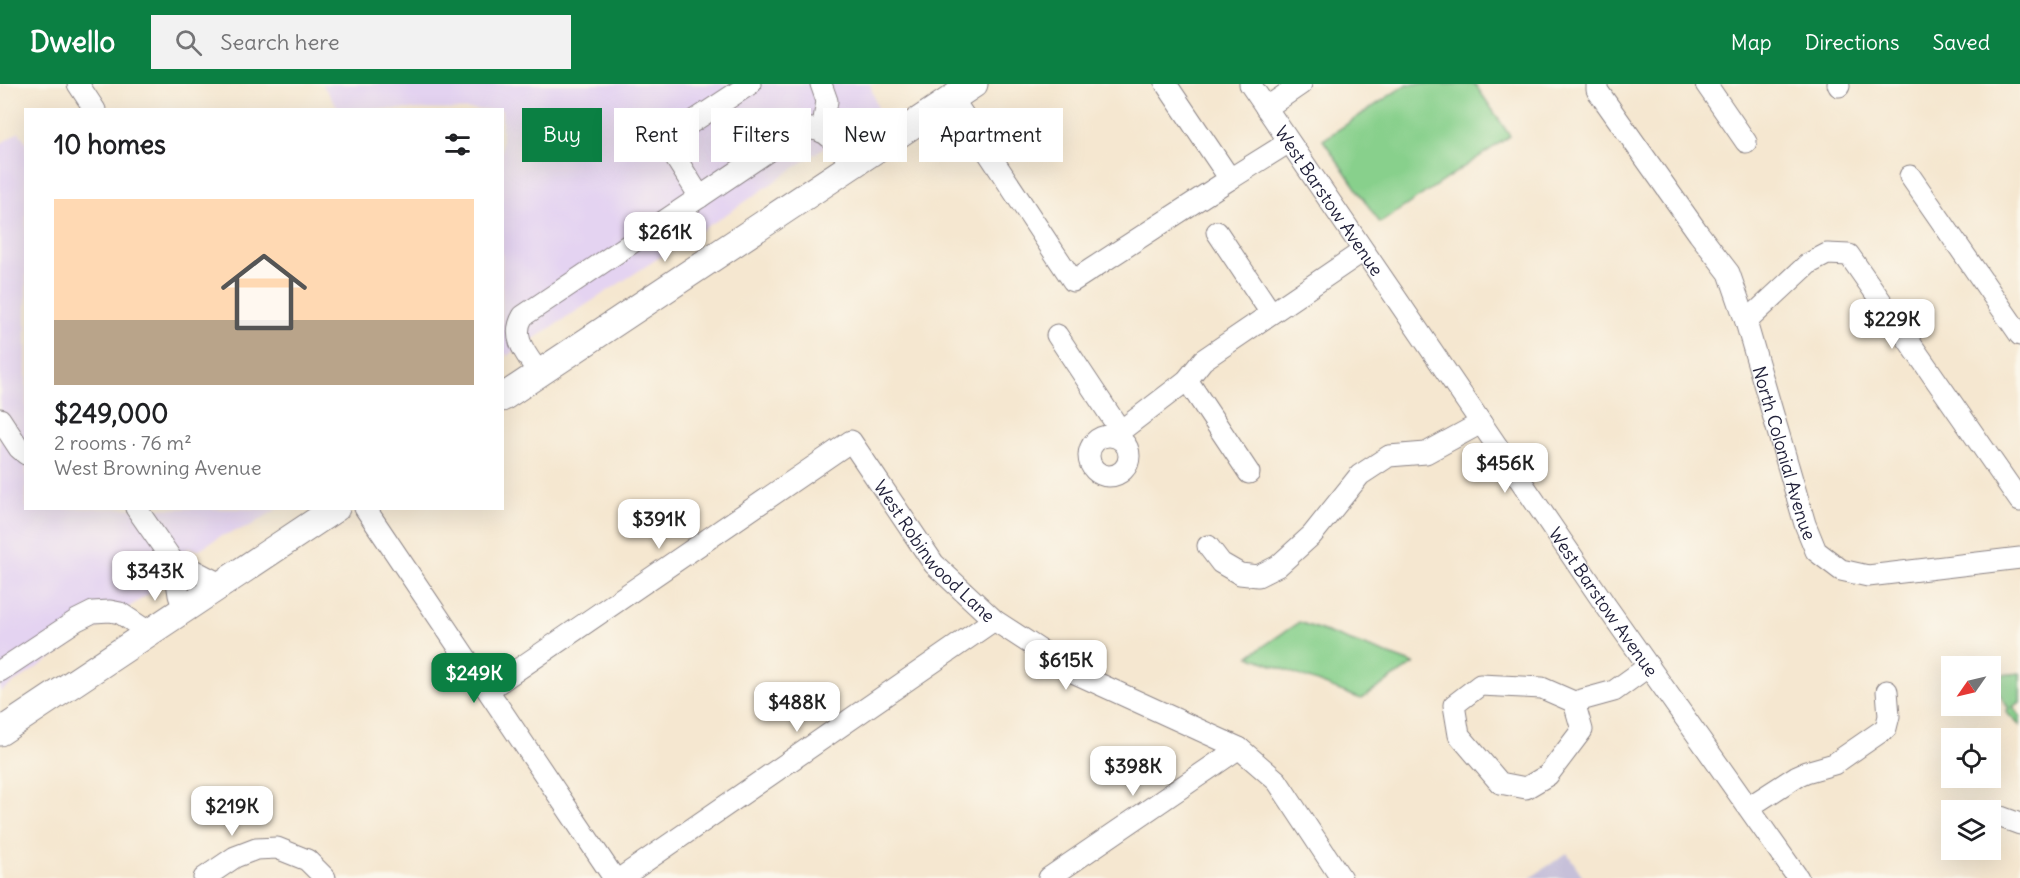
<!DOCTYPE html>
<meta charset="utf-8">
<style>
:root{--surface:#fff;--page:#f2f2f2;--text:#202124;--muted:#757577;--accent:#0b8043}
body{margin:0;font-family:Delius,sans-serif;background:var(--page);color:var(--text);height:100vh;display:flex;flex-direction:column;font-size:22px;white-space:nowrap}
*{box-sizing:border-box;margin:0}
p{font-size:20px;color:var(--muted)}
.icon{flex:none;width:33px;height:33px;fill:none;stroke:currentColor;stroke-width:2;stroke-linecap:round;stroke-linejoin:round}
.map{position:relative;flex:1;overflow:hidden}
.drawer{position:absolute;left:24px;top:24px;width:480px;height:402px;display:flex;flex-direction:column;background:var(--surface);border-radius:0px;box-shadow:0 6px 24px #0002}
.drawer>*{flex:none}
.top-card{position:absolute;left:522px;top:24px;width:570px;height:54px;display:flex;gap:12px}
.needle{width:39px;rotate:236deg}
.controls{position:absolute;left:1941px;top:572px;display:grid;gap:12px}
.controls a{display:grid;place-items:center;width:60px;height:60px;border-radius:0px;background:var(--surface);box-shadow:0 6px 24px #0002;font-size:30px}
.price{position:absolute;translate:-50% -51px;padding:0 14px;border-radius:12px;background:#fff;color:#222;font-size:20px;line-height:39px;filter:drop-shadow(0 2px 3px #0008)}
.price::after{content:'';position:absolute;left:50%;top:36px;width:18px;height:14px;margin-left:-9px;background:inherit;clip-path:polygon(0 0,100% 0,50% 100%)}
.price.current{background:var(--accent);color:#fff}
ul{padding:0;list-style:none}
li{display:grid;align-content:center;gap:12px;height:318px;padding:0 30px}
li span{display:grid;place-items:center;height:186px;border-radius:0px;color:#555}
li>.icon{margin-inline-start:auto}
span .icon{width:108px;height:108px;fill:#fffc;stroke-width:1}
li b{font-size:26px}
h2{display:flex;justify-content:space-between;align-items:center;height:72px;padding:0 30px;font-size:26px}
.pill{padding:0 21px;border-radius:0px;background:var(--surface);box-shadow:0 6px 24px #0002;font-size:21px;line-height:54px}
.pill.current{background:var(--accent);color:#fff}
header{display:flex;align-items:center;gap:36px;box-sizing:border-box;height:84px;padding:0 30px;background:var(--accent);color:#fff}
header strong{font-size:28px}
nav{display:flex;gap:33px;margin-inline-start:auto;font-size:21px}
.search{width:420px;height:54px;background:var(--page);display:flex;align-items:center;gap:15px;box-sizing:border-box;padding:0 21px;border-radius:0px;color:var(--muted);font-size:22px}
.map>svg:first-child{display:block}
</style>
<header>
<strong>Dwello</strong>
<div class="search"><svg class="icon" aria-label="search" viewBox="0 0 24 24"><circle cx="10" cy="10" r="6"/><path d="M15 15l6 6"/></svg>Search here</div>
<nav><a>Map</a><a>Directions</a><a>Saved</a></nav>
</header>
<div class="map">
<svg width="2020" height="794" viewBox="0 0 2020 794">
<rect width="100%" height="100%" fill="#fbf7ec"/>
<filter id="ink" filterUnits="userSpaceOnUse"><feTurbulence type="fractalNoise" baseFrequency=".0167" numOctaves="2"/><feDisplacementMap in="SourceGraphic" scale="12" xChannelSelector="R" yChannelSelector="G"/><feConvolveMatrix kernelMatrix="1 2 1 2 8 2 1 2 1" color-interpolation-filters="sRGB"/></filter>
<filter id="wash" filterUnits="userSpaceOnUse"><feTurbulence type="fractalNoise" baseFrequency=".008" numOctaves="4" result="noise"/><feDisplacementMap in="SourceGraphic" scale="24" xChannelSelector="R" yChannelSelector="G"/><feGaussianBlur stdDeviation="1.35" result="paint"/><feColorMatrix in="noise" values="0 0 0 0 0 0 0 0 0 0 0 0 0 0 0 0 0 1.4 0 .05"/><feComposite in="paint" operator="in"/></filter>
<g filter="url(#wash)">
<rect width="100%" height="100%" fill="#f5e7d0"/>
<!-- built -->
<g fill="#e4d3f1">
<polygon points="322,0 870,0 878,26 742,120 507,272 502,265 502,26 339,25"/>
<polygon points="19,48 26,58 26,424 277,425 250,442 221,452 198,466 189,464 161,483 166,492 164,500 0,608 0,60"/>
</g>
<!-- industrial -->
<polygon fill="#c6c0d9" points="1567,769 1584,794 1530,794"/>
<!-- green -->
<g fill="#88d08c" stroke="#557964" stroke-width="1.5">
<polygon points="1407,0 1475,0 1510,52 1380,139 1323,56"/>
<polygon points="1299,538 1414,580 1361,615 1249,572"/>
<polygon points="2020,589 2020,618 2013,623 2020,632 2020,642 2006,628 2009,625 1991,598 1990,592"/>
</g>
</g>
<g filter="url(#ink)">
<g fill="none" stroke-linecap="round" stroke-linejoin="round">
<!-- minor casing -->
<g stroke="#8c8486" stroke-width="23">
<g id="minor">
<polyline points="78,0 95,26"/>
<polyline points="821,0 827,17 822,48"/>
<path id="s1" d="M1250,0L1606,522L1798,794"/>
<path id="s2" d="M1597,0V6L1699,150L1729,189L1746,238L1805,440L1816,467L1841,486L1868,492L2020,474"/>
<polyline points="1706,0 1746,58"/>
<polyline points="1838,0 1839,2"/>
<polyline points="952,14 1073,197 1230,95 1166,0"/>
<polyline points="1266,24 1301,0"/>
<polyline points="1910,92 2020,251"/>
<polyline points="1230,95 1289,58"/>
<polyline points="700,113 668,62 668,57 671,52 750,0"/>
<polyline points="1217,148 1271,229"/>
<polyline points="1746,238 1808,180 1827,170 1849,171 2020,417"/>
<polyline points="1057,251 1120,346"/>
<path d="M539,289C527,271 510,254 523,232L795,49C823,34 838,62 852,81"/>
<polyline points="1187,296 1249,389"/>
<polyline points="0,335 19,364 26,370"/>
<circle cx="1109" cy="372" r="20"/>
<polyline points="1114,352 1187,296 1203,276 1363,167"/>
<polyline points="136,424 177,483"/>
<polyline points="365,424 614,794"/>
<polyline points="1208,462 1221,479 1240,490 1258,492 1278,482 1312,451 1360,391 1389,372 1426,369 1481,339"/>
<polyline points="184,526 179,511 175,485 178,483 193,486 222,501"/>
<polyline points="0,587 77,536 93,528 110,527 120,529 150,549"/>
<polygon points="1480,601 1542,604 1574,618 1582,646 1548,691 1526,704 1500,699 1459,651 1454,621"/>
<path id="s3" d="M488,606L851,357L934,480L994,536L1075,589L1239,664L1277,697L1341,794"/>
<polyline points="1574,618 1614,607 1649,582"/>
<polyline points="1749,723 1797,692 1806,688 1834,680 1886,644 1889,632 1887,607"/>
<polyline points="1990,729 2020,740"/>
<polyline points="204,794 235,773 256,765 277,764 307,776 325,794"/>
<polyline points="621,794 994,536"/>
<polyline points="1049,794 1239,664"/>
</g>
</g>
<!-- major casing -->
<g stroke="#8c8486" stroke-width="29">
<g id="major">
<polyline points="502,314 974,0"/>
<polyline points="0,648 336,424"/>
</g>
</g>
<!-- minor -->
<use href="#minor" stroke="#fff" stroke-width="21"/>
<!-- major -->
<use href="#major" stroke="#fff" stroke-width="27"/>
</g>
</g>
<g text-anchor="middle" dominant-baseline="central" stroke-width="4.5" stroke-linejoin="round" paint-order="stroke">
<!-- street labels -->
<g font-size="18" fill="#22223b" stroke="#fbf7ec">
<text stroke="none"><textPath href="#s1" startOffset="141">West Barstow Avenue</textPath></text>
<text stroke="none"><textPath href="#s2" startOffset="420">North Colonial Avenue</textPath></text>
<text stroke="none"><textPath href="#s3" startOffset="579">West Robinwood Lane</textPath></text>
<text stroke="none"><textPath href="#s1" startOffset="627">West Barstow Avenue</textPath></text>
</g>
</g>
</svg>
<div class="controls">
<a><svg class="needle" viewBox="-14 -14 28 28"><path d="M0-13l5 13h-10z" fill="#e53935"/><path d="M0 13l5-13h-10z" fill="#757577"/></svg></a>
<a><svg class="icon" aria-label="locate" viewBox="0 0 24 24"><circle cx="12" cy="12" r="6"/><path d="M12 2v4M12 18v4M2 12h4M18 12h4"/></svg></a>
<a><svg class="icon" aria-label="layers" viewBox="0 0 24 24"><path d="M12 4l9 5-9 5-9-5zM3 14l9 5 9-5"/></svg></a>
</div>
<b class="price" style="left:665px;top:179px">$261K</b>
<b class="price" style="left:1892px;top:266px">$229K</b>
<b class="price" style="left:1505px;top:410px">$456K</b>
<b class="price" style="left:659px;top:466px">$391K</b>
<b class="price" style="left:155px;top:518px">$343K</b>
<b class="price" style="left:1066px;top:607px">$615K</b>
<b class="price current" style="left:474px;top:620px">$249K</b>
<b class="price" style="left:797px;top:649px">$488K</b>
<b class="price" style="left:1133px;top:713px">$398K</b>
<b class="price" style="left:232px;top:753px">$219K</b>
<div class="top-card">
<a class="pill current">Buy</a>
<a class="pill">Rent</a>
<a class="pill">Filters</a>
<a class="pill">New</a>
<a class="pill">Apartment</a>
</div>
<section class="drawer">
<h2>10 homes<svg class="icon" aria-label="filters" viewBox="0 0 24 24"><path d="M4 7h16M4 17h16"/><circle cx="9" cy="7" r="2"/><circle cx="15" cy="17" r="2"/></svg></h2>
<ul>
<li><span style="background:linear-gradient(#ffd9b3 65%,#b9a48a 0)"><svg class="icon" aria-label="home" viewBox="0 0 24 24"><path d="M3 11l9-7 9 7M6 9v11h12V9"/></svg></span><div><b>$249,000</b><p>2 rooms · 76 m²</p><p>West Browning Avenue</p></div></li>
</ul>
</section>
</div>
